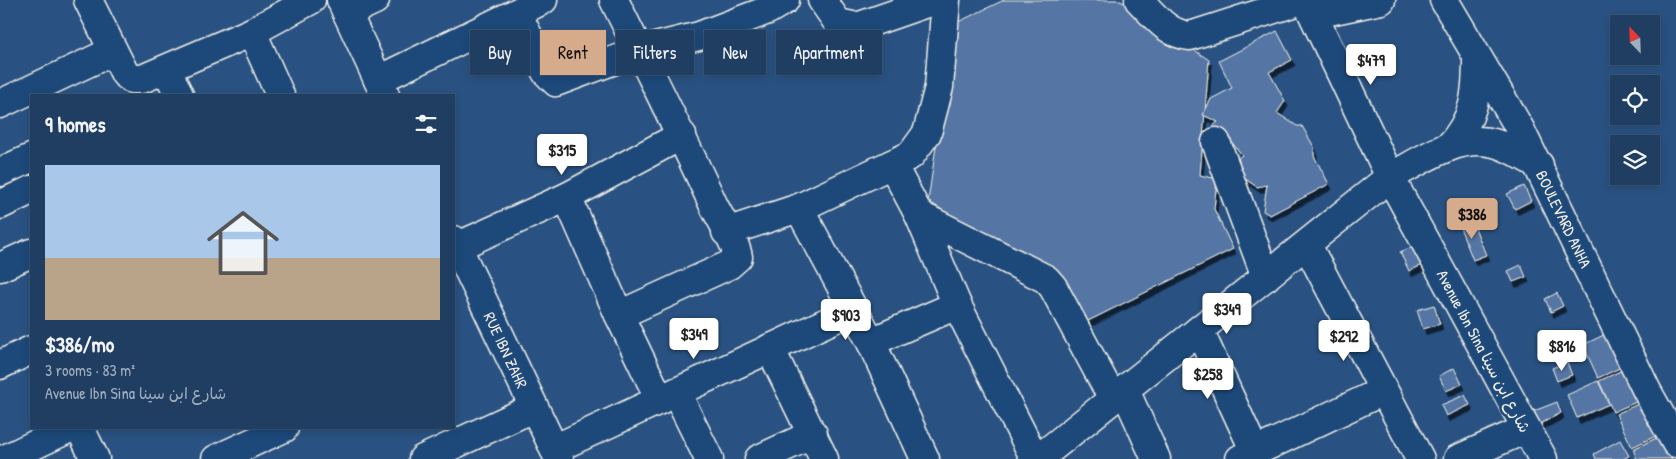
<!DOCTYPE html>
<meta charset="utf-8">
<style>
:root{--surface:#1f3e62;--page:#2c496b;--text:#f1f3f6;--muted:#a1aebe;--line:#3c5777;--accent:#d6ab8b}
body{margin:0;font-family:"Patrick Hand","Playpen Sans Arabic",sans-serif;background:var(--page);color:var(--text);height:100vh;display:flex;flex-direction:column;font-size:19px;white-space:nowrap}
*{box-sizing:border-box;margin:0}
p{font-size:16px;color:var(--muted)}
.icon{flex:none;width:28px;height:28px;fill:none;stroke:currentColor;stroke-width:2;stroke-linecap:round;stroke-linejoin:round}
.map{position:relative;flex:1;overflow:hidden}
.drawer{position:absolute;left:30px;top:94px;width:425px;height:335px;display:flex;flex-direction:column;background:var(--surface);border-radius:0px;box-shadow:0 2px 8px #0003,0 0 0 1px var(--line)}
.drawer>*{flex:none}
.top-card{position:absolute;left:470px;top:30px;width:475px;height:45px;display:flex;gap:10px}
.needle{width:32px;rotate:337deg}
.tools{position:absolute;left:1610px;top:15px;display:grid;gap:10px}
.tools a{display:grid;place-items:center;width:50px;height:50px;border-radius:0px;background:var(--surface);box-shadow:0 2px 8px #0003,0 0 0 1px var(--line);font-size:25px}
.price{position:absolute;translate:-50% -42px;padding:0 11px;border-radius:5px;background:#fff;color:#222;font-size:16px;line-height:32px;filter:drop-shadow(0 1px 2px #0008)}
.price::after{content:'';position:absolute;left:50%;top:30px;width:15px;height:11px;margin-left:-8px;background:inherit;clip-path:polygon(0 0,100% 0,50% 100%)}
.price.on{background:var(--accent);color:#111}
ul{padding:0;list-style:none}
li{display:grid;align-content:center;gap:10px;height:265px;padding:0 15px}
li+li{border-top:1px solid var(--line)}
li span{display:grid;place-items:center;height:155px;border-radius:0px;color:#555}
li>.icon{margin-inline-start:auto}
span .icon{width:90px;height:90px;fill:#fffc;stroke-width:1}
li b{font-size:21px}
h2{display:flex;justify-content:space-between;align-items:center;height:60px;padding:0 15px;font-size:21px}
.pill{padding:0 18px;border-radius:0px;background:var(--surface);box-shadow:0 2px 8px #0003,0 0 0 1px var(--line);font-size:18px;line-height:45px}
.pill.on{background:var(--accent);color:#111}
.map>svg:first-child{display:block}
</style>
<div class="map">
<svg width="1676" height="459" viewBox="0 0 1676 459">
<defs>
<filter id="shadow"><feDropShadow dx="3" dy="5.5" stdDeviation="0" flood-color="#0009"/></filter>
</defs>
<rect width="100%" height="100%" fill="#295282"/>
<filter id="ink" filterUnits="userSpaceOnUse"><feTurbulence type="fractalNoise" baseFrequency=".02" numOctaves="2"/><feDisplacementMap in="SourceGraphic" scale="10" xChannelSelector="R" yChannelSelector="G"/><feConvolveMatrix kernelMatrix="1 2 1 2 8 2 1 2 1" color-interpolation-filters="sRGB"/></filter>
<g filter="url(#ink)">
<!-- building -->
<g fill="#5576a4" stroke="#f4f1e8" filter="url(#shadow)">
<polygon points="1004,0 1119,0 1209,60 1200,175 1217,179 1214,209 1233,249 1080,325 1053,280 928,201 954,24"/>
<polygon points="1277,31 1292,60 1269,72 1285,101 1277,113 1297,126 1302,126 1314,147 1314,156 1329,184 1270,215 1263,211 1267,185 1257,187 1232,170 1231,165 1242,155 1230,140 1221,144 1213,126 1218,122 1203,115 1211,99 1232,88 1219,61"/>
<polygon points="1524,186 1531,201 1515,209 1507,194"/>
<polygon points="1472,220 1486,255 1473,260 1459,225"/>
<polygon points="1419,244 1427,263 1409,271 1400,252"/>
<polygon points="1521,265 1526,277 1513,282 1508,271"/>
<polygon points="1557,293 1563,306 1551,312 1545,299"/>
<polygon points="1434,305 1440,324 1423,329 1417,310"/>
<polygon points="1610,332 1626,365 1598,378 1583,345"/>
<polygon points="1567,362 1572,375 1557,381 1552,368"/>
<polygon points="1629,367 1643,399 1613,412 1599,381"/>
<polygon points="1454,368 1462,384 1446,391 1439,376"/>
<polygon points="1598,381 1609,404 1577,418 1567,395"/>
<polygon points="1465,395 1470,405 1446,416 1441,405"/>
<polygon points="1645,401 1660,434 1632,447 1616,414"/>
<polygon points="1557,402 1561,413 1540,424 1534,411"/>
<polygon points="1661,436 1672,459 1637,459 1633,449"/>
<polygon points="1620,440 1629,456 1623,459 1596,459 1594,454"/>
</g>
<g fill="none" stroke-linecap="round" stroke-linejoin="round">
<!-- minor casing -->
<g stroke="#f4f1e8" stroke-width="31">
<g id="minor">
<polyline points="88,0 125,74 132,79 142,79 252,32 311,0"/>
<polyline points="341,0 385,95"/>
<path d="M614,0C648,69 682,136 714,206C721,220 736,243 738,257L729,265L619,315L660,400"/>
<polyline points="822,0 838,23 857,27 935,0"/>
<path d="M1139,0C1155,16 1167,34 1190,36L1302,0"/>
<polyline points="1306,0 1390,177 1543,459"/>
<polyline points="1444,0 1520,129 1647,391 1676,443"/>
<polyline points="347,13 375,0"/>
<polyline points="517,13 546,72 556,82 639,51 699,36 768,10 785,0"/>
<polyline points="1315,14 1381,0"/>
<polyline points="252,32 280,95"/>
<polyline points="167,70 179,95"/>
<polyline points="378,80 543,0"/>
<polyline points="0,104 113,51"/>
<polyline points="1216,142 1266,277"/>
<path d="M1449,147C1475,118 1477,95 1477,57"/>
<polyline points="892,164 919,215 957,305 1035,459"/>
<polyline points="0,172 31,158"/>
<polyline points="567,197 619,315"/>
<polyline points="0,205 31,190"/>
<polyline points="799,208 871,342 925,459"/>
<polyline points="919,215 1046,279 1053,287 1113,399"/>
<polyline points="726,232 799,208 911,155 927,133 939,87 946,0"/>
<polyline points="454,240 559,459"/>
<polyline points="1307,245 1420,459"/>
<polyline points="454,248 567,197 682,135"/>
<polyline points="0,267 31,253"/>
<polyline points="1199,330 1255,452"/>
<polyline points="871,342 957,305"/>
<polyline points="770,348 824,459"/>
<polyline points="0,365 31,350"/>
<polyline points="1125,390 1156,459"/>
<polyline points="676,392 709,459"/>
<polyline points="80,428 95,459"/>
<polyline points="554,449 853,310"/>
<polyline points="5,459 70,428"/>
<polyline points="216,459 284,428"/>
<polyline points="423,459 533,408"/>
<polyline points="759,459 813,434"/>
<path d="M1038,459L1390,177C1421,161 1458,133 1494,143C1510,147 1524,157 1539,165"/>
<polyline points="1240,459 1383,391"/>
<polyline points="1458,459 1526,429"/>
</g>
</g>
<!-- minor -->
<use href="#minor" stroke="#1f4a7a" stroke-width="28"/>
</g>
</g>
<g text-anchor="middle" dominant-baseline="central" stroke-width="5" stroke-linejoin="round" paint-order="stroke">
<!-- street labels -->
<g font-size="16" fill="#f4f1e8" stroke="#1f4a7a">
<text transform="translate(1564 219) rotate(64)">BOULEVARD ANHA</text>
<text transform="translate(506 350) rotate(65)">RUE IBN ZAHR</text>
<text transform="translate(1484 351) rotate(62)">Avenue Ibn Sina شارع ابن سينا</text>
</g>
</g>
</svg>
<div class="tools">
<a><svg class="needle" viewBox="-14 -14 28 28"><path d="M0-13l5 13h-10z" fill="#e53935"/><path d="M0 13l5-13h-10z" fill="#a1aebe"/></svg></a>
<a><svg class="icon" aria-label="locate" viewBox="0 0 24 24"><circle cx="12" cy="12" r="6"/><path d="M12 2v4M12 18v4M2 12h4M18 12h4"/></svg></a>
<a><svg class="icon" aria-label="layers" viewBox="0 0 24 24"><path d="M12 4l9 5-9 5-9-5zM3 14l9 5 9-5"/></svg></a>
</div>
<b class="price" style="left:1371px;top:86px">$479</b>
<b class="price" style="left:562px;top:176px">$315</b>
<b class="price on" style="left:1472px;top:240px">$386</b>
<b class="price" style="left:1227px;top:335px">$349</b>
<b class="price" style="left:846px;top:341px">$903</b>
<b class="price" style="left:694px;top:360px">$349</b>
<b class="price" style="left:1344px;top:362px">$292</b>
<b class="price" style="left:1562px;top:372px">$816</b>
<b class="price" style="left:1208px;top:400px">$258</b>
<div class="top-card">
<a class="pill">Buy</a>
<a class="pill on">Rent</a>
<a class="pill">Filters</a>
<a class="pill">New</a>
<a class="pill">Apartment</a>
</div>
<section class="drawer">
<h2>9 homes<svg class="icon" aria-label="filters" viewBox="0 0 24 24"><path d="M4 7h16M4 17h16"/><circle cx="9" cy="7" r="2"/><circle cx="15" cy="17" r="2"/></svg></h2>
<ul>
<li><span style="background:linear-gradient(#a9c7e8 60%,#b9a48a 0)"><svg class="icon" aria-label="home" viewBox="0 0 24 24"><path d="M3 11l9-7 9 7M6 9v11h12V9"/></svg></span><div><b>$386/mo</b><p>3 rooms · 83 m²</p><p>Avenue Ibn Sina شارع ابن سينا</p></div></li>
</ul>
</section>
</div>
